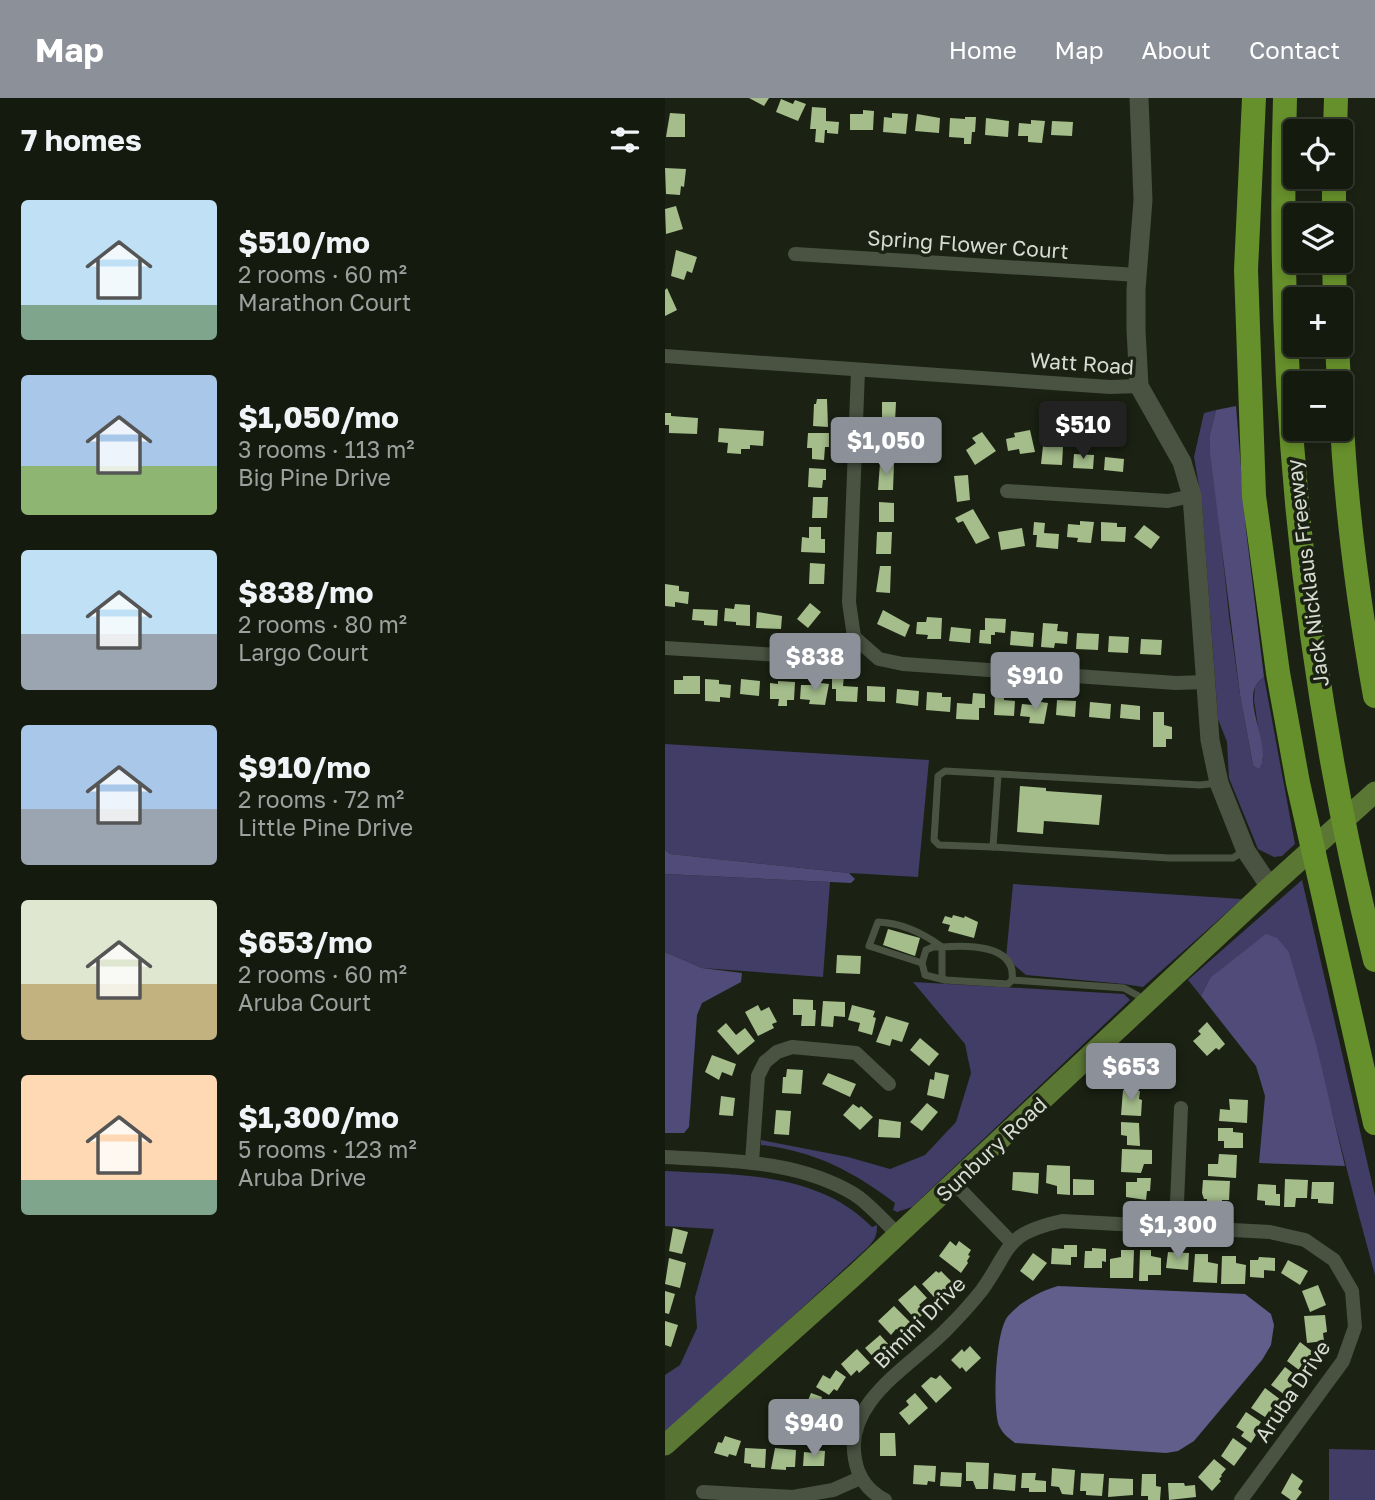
<!DOCTYPE html>
<meta charset="utf-8">
<style>
:root{--surface:#141a0e;--page:#1d2317;--text:#f1f3f6;--muted:#9da19e;--line:#33382e;--accent:#8c9099}
body{margin:0;font-family:"Golos Text",sans-serif;background:var(--page);color:var(--text);height:100vh;display:flex;flex-direction:column;font-size:26px;white-space:nowrap}
*{box-sizing:border-box;margin:0}
p{font-size:23px;color:var(--muted)}
.icon{flex:none;width:38px;height:38px;fill:none;stroke:currentColor;stroke-width:2;stroke-linecap:round;stroke-linejoin:round}
.map{position:relative;flex:1;overflow:hidden}
.sheet{display:flex;flex-direction:column;background:var(--surface);width:665px}
.sheet>*{flex:none}
.buttons{position:absolute;left:618px;top:21px;display:grid;gap:14px}
.buttons a{display:grid;place-items:center;width:70px;height:70px;border-radius:7px;background:var(--surface);box-shadow:0 4px 10px #0003,0 0 0 2px var(--line);font-size:35px}
.price{position:absolute;translate:-50% -60px;padding:0 16px;border-radius:7px;background:var(--accent);color:#fff;font-size:23px;line-height:46px;filter:drop-shadow(0 2px 4px #0008)}
.price::after{content:'';position:absolute;left:50%;top:42px;width:21px;height:16px;margin-left:-10px;background:inherit;clip-path:polygon(0 0,100% 0,50% 100%)}
.price.active{background:#222;color:#fff}
ul{padding:0;list-style:none}
li{display:flex;align-items:center;gap:21px;height:175px;padding:0 21px}
li span{display:grid;place-items:center;flex:none;width:196px;height:140px;border-radius:7px;color:#555}
li>.icon{margin-inline-start:auto}
span .icon{width:84px;height:84px;fill:#fffc;stroke-width:1}
li b{font-size:30px}
h2{display:flex;justify-content:space-between;align-items:center;height:84px;padding:0 21px;font-size:30px}
header{display:flex;align-items:center;gap:42px;box-sizing:border-box;height:98px;padding:0 35px;background:var(--accent);color:#fff}
header strong{font-size:33px}
nav{display:flex;gap:38px;margin-inline-start:auto;font-size:24px}
main{display:flex;flex:1;min-height:0}
.map>svg:first-child{display:block}
</style>
<header>
<strong>Map</strong>
<nav><a>Home</a><a>Map</a><a>About</a><a>Contact</a></nav>
</header>
<main>
<section class="sheet">
<h2>7 homes<svg class="icon" aria-label="filters" viewBox="0 0 24 24"><path d="M4 7h16M4 17h16"/><circle cx="9" cy="7" r="2"/><circle cx="15" cy="17" r="2"/></svg></h2>
<ul>
<li><span style="background:linear-gradient(#bfe0f5 75%,#7fa58c 0)"><svg class="icon" aria-label="home" viewBox="0 0 24 24"><path d="M3 11l9-7 9 7M6 9v11h12V9"/></svg></span><div><b>$510/mo</b><p>2 rooms · 60 m²</p><p>Marathon Court</p></div></li>
<li><span style="background:linear-gradient(#a9c7e8 65%,#8fb573 0)"><svg class="icon" aria-label="home" viewBox="0 0 24 24"><path d="M3 11l9-7 9 7M6 9v11h12V9"/></svg></span><div><b>$1,050/mo</b><p>3 rooms · 113 m²</p><p>Big Pine Drive</p></div></li>
<li><span style="background:linear-gradient(#bfe0f5 60%,#9aa5b1 0)"><svg class="icon" aria-label="home" viewBox="0 0 24 24"><path d="M3 11l9-7 9 7M6 9v11h12V9"/></svg></span><div><b>$838/mo</b><p>2 rooms · 80 m²</p><p>Largo Court</p></div></li>
<li><span style="background:linear-gradient(#a9c7e8 60%,#9aa5b1 0)"><svg class="icon" aria-label="home" viewBox="0 0 24 24"><path d="M3 11l9-7 9 7M6 9v11h12V9"/></svg></span><div><b>$910/mo</b><p>2 rooms · 72 m²</p><p>Little Pine Drive</p></div></li>
<li><span style="background:linear-gradient(#dfe7d0 60%,#c2b280 0)"><svg class="icon" aria-label="home" viewBox="0 0 24 24"><path d="M3 11l9-7 9 7M6 9v11h12V9"/></svg></span><div><b>$653/mo</b><p>2 rooms · 60 m²</p><p>Aruba Court</p></div></li>
<li><span style="background:linear-gradient(#ffd9b3 75%,#7fa58c 0)"><svg class="icon" aria-label="home" viewBox="0 0 24 24"><path d="M3 11l9-7 9 7M6 9v11h12V9"/></svg></span><div><b>$1,300/mo</b><p>5 rooms · 123 m²</p><p>Aruba Drive</p></div></li>
</ul>
</section>
<div class="map">
<svg width="710" height="1402" viewBox="0 0 710 1402">
<rect width="100%" height="100%" fill="#1b2213"/>
<!-- green -->
<g fill="#413d66">
<polygon points="551,312 545,336 564,518 575,597 588,667 598,662 589,602 590,588 599,579 630,746 617,758 609,759 593,751 564,680 562,644 553,621 537,406 529,359 539,315"/>
<polygon points="0,646 264,662 253,779 184,775 5,756 0,752"/>
<polygon points="0,776 165,784 158,879 37,870 0,854"/>
<path d="M637,782L710,1098V1177C680,1069 655,961 624,854L545,880L536,898L523,882Z"/>
<polygon points="348,786 577,801 478,889 459,886 361,877 341,860"/>
<path d="M248,884L459,896L465,902L247,1109L232,1114L228,1112L230,1105C187,1073 149,1053 96,1047V1042L183,1059L225,1071L260,1057L291,1024L306,975L300,946Z"/>
<path d="M0,1073C72,1077 152,1073 207,1129L212,1127C212,1138 210,1142 202,1150L0,1336V1277L15,1267L32,1230L30,1199L49,1131L0,1128Z"/>
<polygon points="664,1351 710,1352 710,1402 664,1402"/>
</g>
<!-- forest -->
<g fill="#504b79">
<path d="M571,308L581,432L599,579C596,582 593,584 591,587C579,609 608,651 594,671L588,667L575,597L545,354V336L551,312Z"/>
<polygon points="0,752 5,756 184,775 190,781 186,785 0,776"/>
<polygon points="601,836 612,840 624,854 651,946 680,1068 594,1065 600,998 591,968 536,898 545,880"/>
<polygon points="0,854 37,870 77,875 76,884 37,905 32,917 24,1029 19,1035 0,1035"/>
</g>
<!-- water -->
<path fill="#615e8c" d="M393,1188L580,1196L606,1216L609,1227L606,1247L597,1262L529,1343L513,1353L501,1355L350,1345C342,1339 336,1334 333,1325C328,1304 330,1234 343,1218C355,1204 375,1193 393,1188Z"/>
<!-- building -->
<g fill="#a4bd8b">
<polygon points="84,0 104,0 99,8"/>
<polygon points="116,1 128,6 130,2 141,6 133,23 111,14"/>
<polygon points="147,9 161,10 161,23 174,24 173,36 162,35 162,32 160,32 159,45 150,44 151,31 145,31"/>
<polygon points="198,12 209,13 208,32 185,32 185,16 198,16"/>
<polygon points="5,15 20,16 20,39 1,39"/>
<polygon points="227,15 243,16 241,36 218,34 219,19 227,20"/>
<polygon points="252,16 275,20 274,35 250,33"/>
<polygon points="300,19 311,19 310,34 307,34 306,46 299,46 299,40 284,39 285,20 300,21"/>
<polygon points="321,20 344,23 343,39 320,37"/>
<polygon points="366,22 380,23 377,45 363,44 363,38 353,38 354,25 366,26"/>
<polygon points="387,23 408,24 407,38 386,37"/>
<polygon points="0,70 21,71 19,89 16,88 15,97 1,96"/>
<polygon points="11,108 18,131 1,136 0,111"/>
<polygon points="11,152 32,159 27,175 22,173 19,182 6,178"/>
<polygon points="2,190 12,212 0,218 0,192"/>
<polygon points="152,301 162,301 163,329 148,328 149,306 151,306"/>
<polygon points="217,304 231,304 230,324 217,324"/>
<polygon points="0,315 6,315 6,318 33,320 32,336 4,335 4,327 0,327"/>
<polygon points="54,330 99,333 98,348 85,347 85,351 76,351 76,356 62,355 63,345 53,344"/>
<polygon points="365,332 370,354 355,356 354,351 343,353 341,341 350,339 349,335"/>
<polygon points="218,334 236,335 235,355 221,355 222,343 218,342"/>
<polygon points="317,334 331,353 310,367 301,352 311,345 307,340"/>
<polygon points="143,335 164,335 164,349 160,349 159,362 147,361 147,350 142,350"/>
<polygon points="378,348 398,349 397,367 376,366"/>
<polygon points="409,356 429,357 428,371 408,370"/>
<polygon points="440,359 459,361 458,374 439,372"/>
<polygon points="215,365 229,365 228,392 213,392"/>
<polygon points="144,370 161,371 161,382 158,382 157,390 143,389"/>
<polygon points="303,377 305,402 292,404 289,378"/>
<polygon points="148,399 163,399 162,420 147,420"/>
<polygon points="214,404 229,405 229,424 214,424"/>
<polygon points="308,411 325,440 311,446 298,423 293,425 290,420"/>
<polygon points="415,423 429,424 426,445 412,444 413,440 402,439 403,426 415,427"/>
<polygon points="369,424 380,425 379,435 394,436 393,451 371,449 372,437 368,437"/>
<polygon points="436,424 452,425 452,429 461,429 460,444 436,443"/>
<polygon points="479,427 495,439 486,451 469,439"/>
<polygon points="144,429 156,429 156,441 160,441 160,455 136,454 137,439 144,440"/>
<polygon points="357,430 360,448 336,452 333,434"/>
<polygon points="212,434 227,434 226,456 211,456"/>
<polygon points="145,465 160,466 159,486 144,486"/>
<polygon points="215,468 226,468 225,495 211,494"/>
<polygon points="0,486 14,488 14,493 24,494 23,506 10,504 10,509 0,508"/>
<polygon points="145,505 156,514 143,530 132,521"/>
<polygon points="70,506 85,507 85,528 71,527 71,524 59,523 60,510 69,511"/>
<polygon points="28,511 53,512 52,528 39,527 39,523 27,522"/>
<polygon points="218,512 245,527 240,539 212,526"/>
<polygon points="92,514 117,518 116,531 91,530"/>
<polygon points="262,519 277,520 276,541 262,541 263,537 251,536 252,524 261,524"/>
<polygon points="320,520 341,521 340,535 330,534 330,537 326,537 326,546 314,545 315,532 320,532"/>
<polygon points="378,525 393,526 392,533 403,534 402,546 390,545 389,550 376,549"/>
<polygon points="286,529 306,531 305,545 284,543"/>
<polygon points="346,533 369,535 368,549 345,547"/>
<polygon points="412,535 434,536 433,552 411,551"/>
<polygon points="444,538 464,539 463,555 443,554"/>
<polygon points="476,541 497,542 496,557 475,556"/>
<polygon points="167,577 179,578 178,588 193,589 192,604 171,603 171,591 167,591"/>
<polygon points="18,578 35,578 35,596 9,596 9,582 18,582"/>
<polygon points="40,581 54,582 54,586 66,587 65,600 55,599 55,604 40,603"/>
<polygon points="76,581 95,583 94,598 75,596"/>
<polygon points="113,583 130,584 129,602 122,602 122,608 113,608 114,601 105,601 105,585 113,586"/>
<polygon points="148,584 164,586 160,607 144,606 145,602 135,601 136,587 147,587"/>
<polygon points="202,588 220,589 220,604 202,603"/>
<polygon points="232,591 254,593 253,608 231,605"/>
<polygon points="262,594 277,595 277,599 286,599 285,614 261,612"/>
<polygon points="308,595 320,596 320,610 314,610 314,622 291,621 292,605 307,606"/>
<polygon points="330,597 339,598 339,602 350,603 349,618 329,617"/>
<polygon points="392,602 411,603 410,619 391,617"/>
<polygon points="369,603 383,605 379,626 364,625 365,619 355,618 357,606 368,607"/>
<polygon points="425,604 446,606 445,621 424,619"/>
<polygon points="456,606 475,608 475,622 455,620"/>
<polygon points="488,614 499,614 499,627 507,629 507,641 501,641 501,649 488,649"/>
<polygon points="355,688 381,690 381,693 437,697 434,727 379,723 378,736 352,734"/>
<polygon points="288,817 299,820 300,818 313,824 309,840 283,833 285,827 277,825 280,818 287,820"/>
<polygon points="223,831 255,840 250,858 218,847"/>
<polygon points="172,857 196,858 195,876 171,875"/>
<polygon points="128,901 148,902 148,912 151,912 150,928 136,928 137,917 128,917"/>
<polygon points="158,903 180,904 180,919 169,918 168,929 156,928"/>
<polygon points="93,907 96,913 104,909 112,924 107,926 109,930 93,938 80,914"/>
<polygon points="187,907 210,913 208,919 211,920 207,937 193,933 195,925 183,922"/>
<polygon points="221,918 244,925 237,944 227,941 225,948 211,944"/>
<polygon points="542,924 560,946 554,952 551,950 542,958 528,943 536,936 533,933"/>
<polygon points="61,925 71,937 80,930 90,943 73,957 52,933"/>
<polygon points="255,940 274,956 264,968 245,952"/>
<polygon points="47,957 71,966 67,978 57,974 54,982 40,974"/>
<polygon points="122,971 138,972 136,996 117,995 118,979 121,979"/>
<polygon points="270,974 284,977 279,1001 262,997 265,981 269,982"/>
<polygon points="163,975 191,986 185,999 157,986"/>
<polygon points="458,992 475,993 474,1001 477,1002 476,1018 456,1017"/>
<polygon points="56,998 70,1000 68,1018 54,1017"/>
<polygon points="564,1001 583,1002 582,1025 554,1023 555,1011 565,1012"/>
<polygon points="262,1005 273,1014 257,1033 245,1024"/>
<polygon points="188,1006 194,1010 196,1008 208,1019 195,1032 178,1017"/>
<polygon points="111,1012 126,1013 124,1037 109,1036"/>
<polygon points="214,1021 236,1024 235,1040 213,1039"/>
<polygon points="456,1024 474,1025 475,1048 462,1047 462,1038 456,1037"/>
<polygon points="553,1030 568,1030 568,1034 578,1035 578,1050 559,1050 559,1043 553,1043"/>
<polygon points="457,1051 487,1052 487,1066 479,1066 476,1075 456,1074"/>
<polygon points="554,1056 572,1057 571,1080 543,1078 543,1066 553,1066"/>
<polygon points="382,1067 405,1068 405,1097 392,1096 392,1088 381,1085"/>
<polygon points="348,1074 374,1075 373,1096 347,1092"/>
<polygon points="472,1080 486,1080 485,1093 482,1093 481,1102 461,1099 461,1084 472,1084"/>
<polygon points="408,1081 429,1082 429,1097 408,1097"/>
<polygon points="620,1081 643,1082 642,1100 631,1100 630,1109 619,1109"/>
<polygon points="538,1082 565,1083 564,1102 557,1102 557,1106 542,1105 542,1101 539,1101 537,1095"/>
<polygon points="647,1084 669,1084 668,1106 653,1105 653,1101 646,1101"/>
<polygon points="593,1086 611,1087 611,1096 615,1096 615,1108 600,1107 600,1103 592,1102"/>
<polygon points="8,1130 23,1134 17,1156 4,1153"/>
<polygon points="285,1143 291,1148 294,1143 306,1152 303,1157 305,1158 302,1163 303,1165 296,1175 274,1158"/>
<polygon points="399,1147 412,1147 412,1159 406,1159 406,1167 386,1166 387,1150 399,1151"/>
<polygon points="427,1150 441,1151 441,1164 437,1163 437,1170 419,1170 420,1153 427,1153"/>
<polygon points="456,1152 469,1152 468,1180 445,1180 445,1161 456,1159"/>
<polygon points="475,1152 486,1152 486,1158 496,1160 496,1177 483,1177 483,1183 474,1183"/>
<polygon points="503,1154 524,1155 523,1172 501,1170"/>
<polygon points="368,1155 382,1165 368,1183 355,1173"/>
<polygon points="530,1156 543,1156 543,1164 553,1166 552,1185 528,1184"/>
<polygon points="557,1158 571,1158 571,1165 581,1167 580,1186 556,1186"/>
<polygon points="594,1159 610,1160 610,1173 599,1172 599,1180 585,1179 585,1162 593,1162"/>
<polygon points="4,1160 21,1165 15,1190 0,1186"/>
<polygon points="623,1162 643,1173 635,1187 616,1175"/>
<polygon points="271,1173 274,1175 276,1173 288,1185 277,1196 275,1194 269,1199 257,1186"/>
<polygon points="250,1187 262,1200 254,1207 261,1214 251,1222 233,1202"/>
<polygon points="653,1187 661,1207 645,1214 637,1193"/>
<polygon points="0,1193 10,1196 4,1216 0,1215"/>
<polygon points="229,1208 247,1226 238,1234 231,1231 226,1237 213,1223"/>
<polygon points="660,1217 662,1234 658,1235 659,1243 642,1245 639,1218"/>
<polygon points="0,1223 13,1227 6,1249 0,1247"/>
<polygon points="215,1237 225,1248 210,1261 200,1250"/>
<polygon points="635,1244 648,1254 643,1260 646,1262 638,1275 622,1263"/>
<polygon points="305,1248 316,1260 301,1274 297,1269 295,1271 286,1262 297,1251 299,1254"/>
<polygon points="192,1251 205,1265 194,1275 192,1272 186,1278 176,1266"/>
<polygon points="620,1269 633,1279 620,1297 606,1287"/>
<polygon points="171,1272 181,1279 172,1293 169,1291 164,1297 151,1289 158,1277 165,1281"/>
<polygon points="275,1277 287,1290 271,1305 256,1288 266,1279 271,1281"/>
<polygon points="600,1290 616,1302 607,1315 604,1313 600,1319 586,1310"/>
<polygon points="146,1295 157,1299 152,1315 149,1313 146,1321 131,1316 135,1303 142,1305"/>
<polygon points="250,1295 263,1310 244,1327 234,1315 244,1307 241,1303"/>
<polygon points="581,1314 596,1324 592,1330 594,1332 586,1345 576,1338 579,1334 571,1329"/>
<polygon points="215,1335 230,1335 231,1358 215,1358"/>
<polygon points="60,1338 76,1343 71,1358 64,1356 63,1359 49,1355 53,1344 57,1345"/>
<polygon points="568,1340 582,1350 569,1368 556,1358"/>
<polygon points="80,1350 101,1351 100,1370 86,1369 86,1366 79,1365"/>
<polygon points="110,1350 131,1352 130,1369 121,1369 121,1372 106,1371"/>
<polygon points="149,1352 160,1353 159,1368 138,1368 139,1354 149,1355"/>
<polygon points="549,1361 561,1371 556,1377 557,1378 554,1381 556,1383 547,1393 533,1379"/>
<polygon points="301,1364 324,1365 323,1391 311,1391 308,1383 301,1383"/>
<polygon points="249,1367 271,1368 270,1384 263,1383 262,1387 248,1386"/>
<polygon points="387,1370 410,1372 408,1397 397,1396 394,1389 386,1388"/>
<polygon points="276,1374 297,1375 296,1389 275,1388"/>
<polygon points="329,1375 351,1377 350,1393 328,1391"/>
<polygon points="357,1375 371,1375 370,1382 381,1383 381,1394 364,1394 364,1390 356,1390"/>
<polygon points="416,1375 439,1376 437,1398 421,1397 421,1393 415,1393"/>
<polygon points="627,1375 638,1383 633,1391 637,1394 631,1402 626,1402 616,1395"/>
<polygon points="477,1376 491,1376 491,1388 496,1389 495,1402 483,1402 483,1398 476,1398"/>
<polygon points="444,1380 468,1381 468,1397 443,1399"/>
<polygon points="503,1385 519,1385 520,1388 530,1387 531,1399 504,1402"/>
</g>
<g fill="none" stroke-linecap="round" stroke-linejoin="round">
<!-- lane -->
<g stroke="#4a5242" stroke-width="7">
<polyline points="333,677 328,749 504,760 568,760 579,753"/>
<polyline points="328,749 274,747 269,742 273,678 280,673 535,687 553,685"/>
<polyline points="276,849 268,849 261,852 257,865 260,877 280,882"/>
<path d="M257,865L204,848L213,824C238,825 258,835 277,849"/>
<path d="M347,882L343,886L280,882L277,879V849C301,847 352,846 347,882L459,890L479,901"/>
</g>
<!-- street -->
<g stroke="#4a5242" stroke-width="14">
<polyline points="130,156 473,177"/>
<polyline points="0,258 445,289 474,288"/>
<polyline points="342,393 503,403 527,398"/>
<polyline points="189,539 214,561 238,566 511,585 541,584"/>
<polyline points="189,539 184,504 193,273"/>
<polyline points="0,550 114,557 153,554 189,539"/>
<path d="M0,1059C65,1063 132,1062 189,1096C205,1106 219,1124 233,1136"/>
<polyline points="87,1064 93,978 100,964 112,954 127,949 191,955 224,986"/>
<polyline points="289,1085 346,1144"/>
<polyline points="511,1129 516,1010"/>
<polyline points="38,1394 128,1399 168,1392 195,1380"/>
<path d="M220,1402C203,1393 193,1380 190,1361C179,1303 246,1268 281,1232C293,1220 306,1206 317,1192C347,1150 338,1136 397,1123L605,1134L640,1142L669,1162L687,1193L690,1229L678,1263L576,1402"/>
</g>
<!-- secondary -->
<polyline stroke="#4a5242" stroke-width="19" points="474,0 478,102 471,192 471,232 474,288 517,364 527,398 545,642 554,685 581,753 605,789"/>
<!-- primary -->
<polyline stroke="#5b7734" stroke-width="21" points="0,1347 191,1176 605,789 710,694"/>
<!-- highway -->
<g stroke="#66902b" stroke-width="24">
<polyline points="589,0 581,172 589,398 613,575 633,685 710,1025"/>
<path d="M620,0C611,289 639,581 710,862"/>
<polyline points="670,33 671,0"/>
<polyline points="669,117 669,79"/>
<polyline points="669,163 670,201"/>
<polyline points="672,247 674,285"/>
<path d="M676,307C680,404 693,502 710,598"/>
</g>
</g>
<g text-anchor="middle" dominant-baseline="central" stroke-width="7" stroke-linejoin="round" paint-order="stroke">
<!-- street labels -->
<g font-size="21" fill="#d7dcd2" stroke="#1b2213">
<text transform="translate(303 146) rotate(4)">Spring Flower Court</text>
<text transform="translate(417 265) rotate(4)">Watt Road</text>
<text transform="translate(642 475) rotate(-97)">Jack Nicklaus Freeway</text>
<text transform="translate(326 1051) rotate(-43)">Sunbury Road</text>
<text transform="translate(254 1224) rotate(-45)">Bimini Drive</text>
<text transform="translate(627 1293) rotate(-56)">Aruba Drive</text>
</g>
</g>
</svg>
<div class="buttons">
<a><svg class="icon" aria-label="locate" viewBox="0 0 24 24"><circle cx="12" cy="12" r="6"/><path d="M12 2v4M12 18v4M2 12h4M18 12h4"/></svg></a>
<a><svg class="icon" aria-label="layers" viewBox="0 0 24 24"><path d="M12 4l9 5-9 5-9-5zM3 14l9 5 9-5"/></svg></a>
<a>+</a>
<a>−</a>
</div>
<b class="price active" style="left:418px;top:363px">$510</b>
<b class="price" style="left:221px;top:379px">$1,050</b>
<b class="price" style="left:150px;top:595px">$838</b>
<b class="price" style="left:370px;top:614px">$910</b>
<b class="price" style="left:466px;top:1005px">$653</b>
<b class="price" style="left:513px;top:1163px">$1,300</b>
<b class="price" style="left:149px;top:1361px">$940</b>
</div>
</main>
